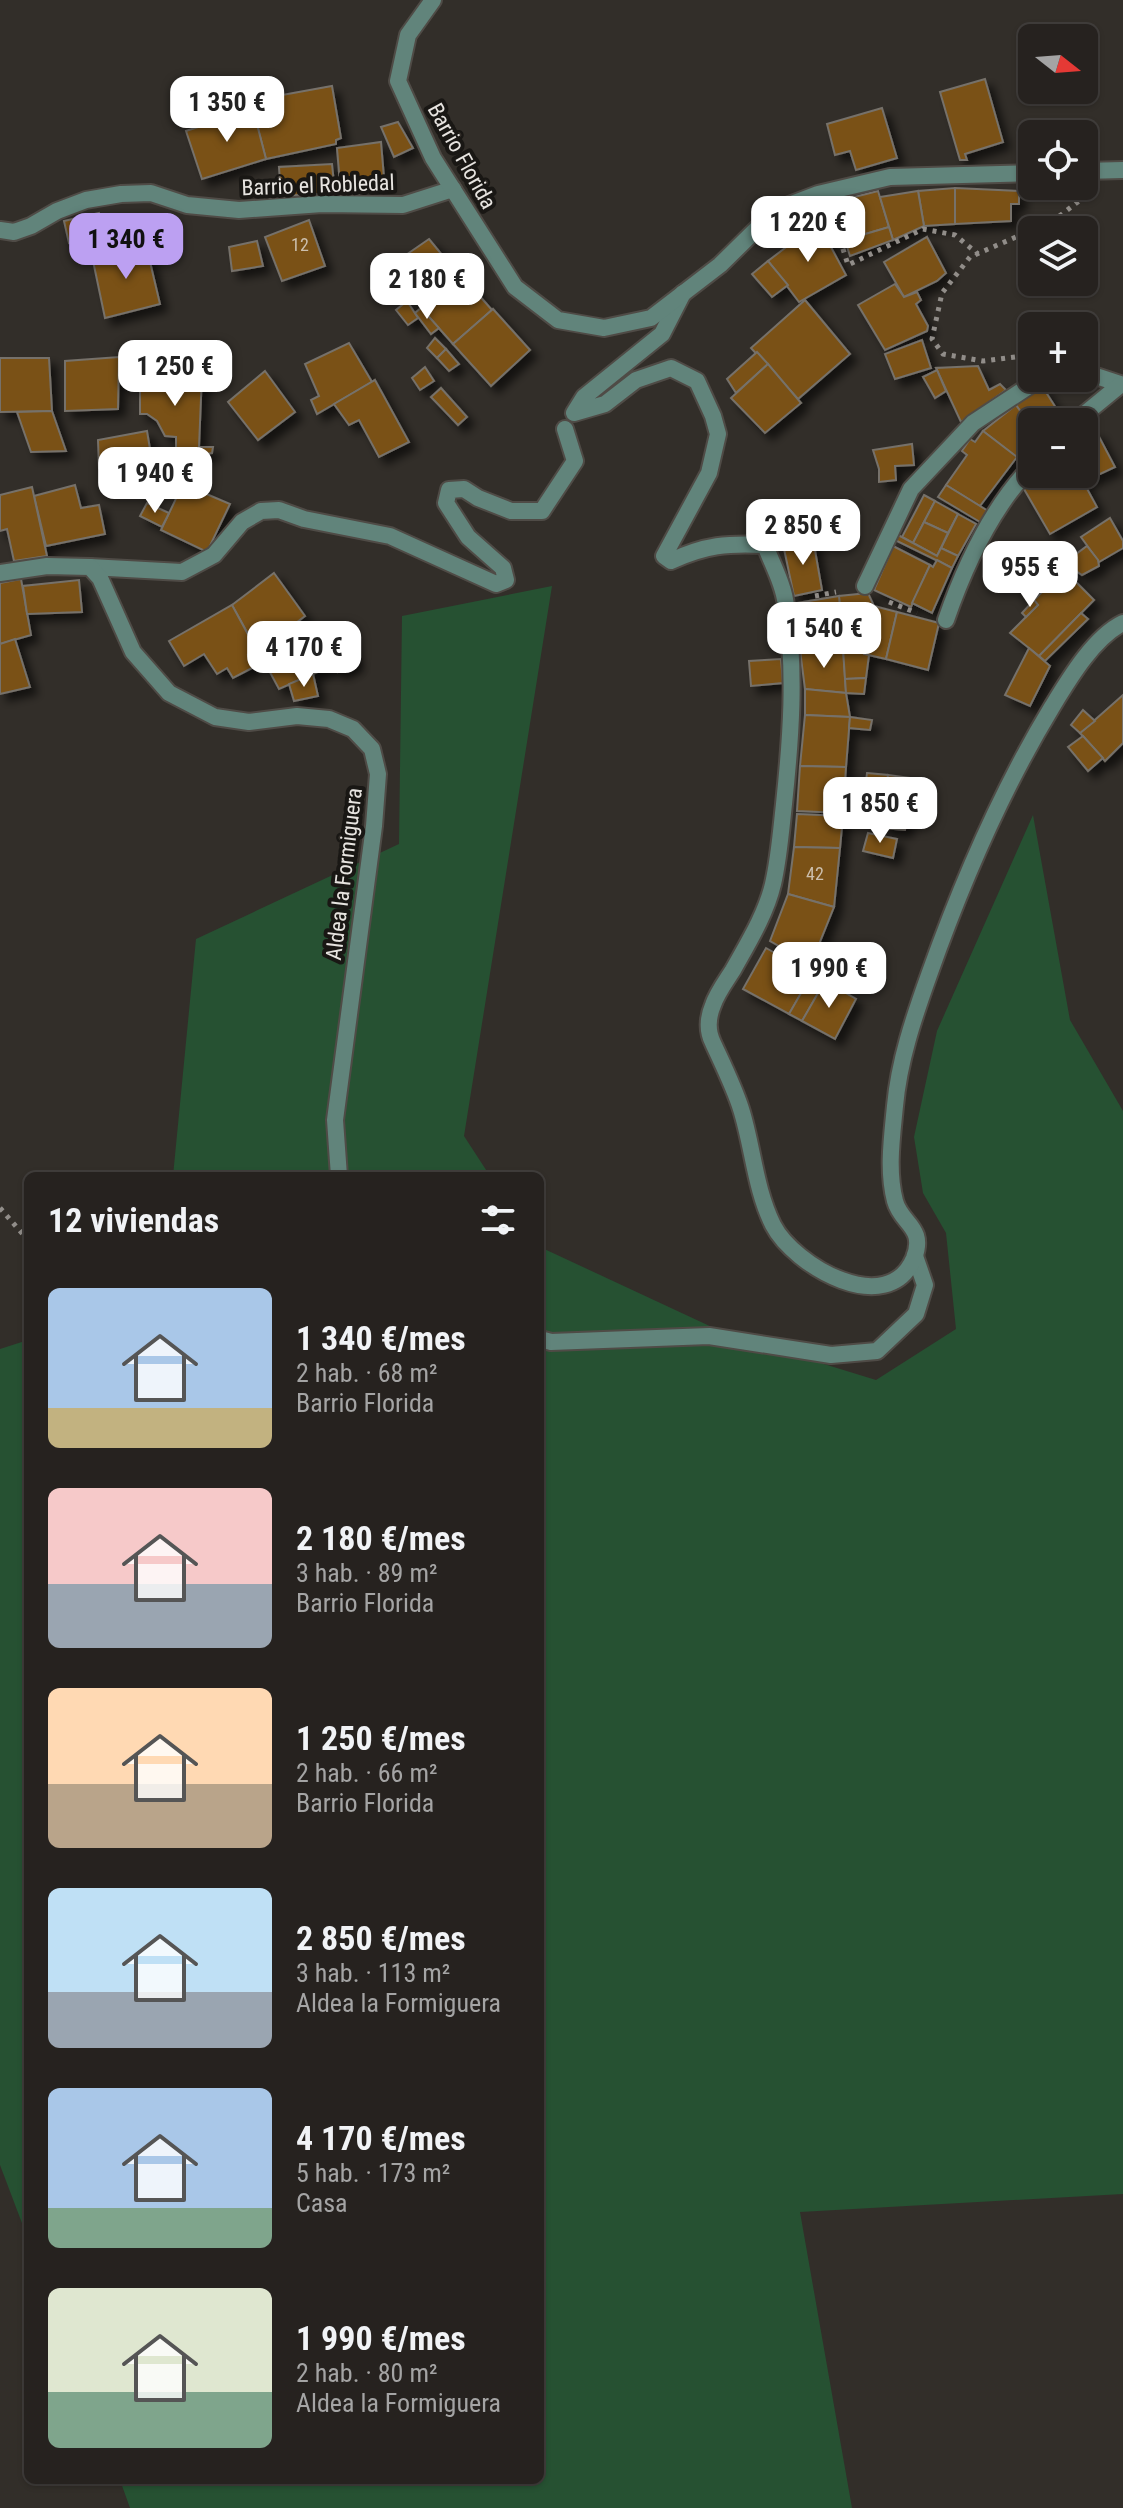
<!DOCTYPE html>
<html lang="es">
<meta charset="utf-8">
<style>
:root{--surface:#26221f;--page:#322f2c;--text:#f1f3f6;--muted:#a4a4a4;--line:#423f3d;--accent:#bca0f2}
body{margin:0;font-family:"Roboto Condensed",sans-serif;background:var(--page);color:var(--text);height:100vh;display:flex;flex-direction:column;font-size:30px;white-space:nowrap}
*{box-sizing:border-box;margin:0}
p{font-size:26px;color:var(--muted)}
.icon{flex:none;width:44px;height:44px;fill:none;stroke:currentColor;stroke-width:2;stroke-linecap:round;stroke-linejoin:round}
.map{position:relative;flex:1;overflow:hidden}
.side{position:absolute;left:24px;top:1172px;width:520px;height:1312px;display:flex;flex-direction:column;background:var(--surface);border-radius:12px;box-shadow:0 2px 6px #0004,0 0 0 2px var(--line)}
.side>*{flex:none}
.needle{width:52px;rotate:107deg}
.fabs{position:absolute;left:1018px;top:24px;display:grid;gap:16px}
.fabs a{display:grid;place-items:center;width:80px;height:80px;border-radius:12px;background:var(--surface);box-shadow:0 2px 6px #0004,0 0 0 2px var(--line);font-size:40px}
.price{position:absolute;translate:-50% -68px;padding:0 18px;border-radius:16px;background:#fff;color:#222;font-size:26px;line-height:52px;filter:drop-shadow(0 2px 4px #0008)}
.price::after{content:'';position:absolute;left:50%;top:48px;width:24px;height:18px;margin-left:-12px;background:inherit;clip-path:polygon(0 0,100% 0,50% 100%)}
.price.selected{background:var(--accent);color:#111}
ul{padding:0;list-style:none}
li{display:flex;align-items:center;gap:24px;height:200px;padding:0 24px}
li span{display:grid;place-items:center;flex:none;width:224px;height:160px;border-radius:12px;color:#555}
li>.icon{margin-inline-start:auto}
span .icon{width:96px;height:96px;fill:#fffc;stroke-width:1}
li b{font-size:34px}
h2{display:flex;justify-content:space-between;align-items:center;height:96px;padding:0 24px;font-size:34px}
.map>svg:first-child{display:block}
</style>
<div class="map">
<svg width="1123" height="2508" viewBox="0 0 1123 2508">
<defs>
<filter id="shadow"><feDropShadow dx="7" dy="7" stdDeviation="4" flood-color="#0009"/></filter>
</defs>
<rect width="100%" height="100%" fill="#322e29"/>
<!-- green -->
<g fill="#265132">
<polygon points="552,586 464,1136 490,1176 173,1176 196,939 399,844 402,616"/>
<polygon points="1033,815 1070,1020 1123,1111 1123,2194 800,2212 852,2508 130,2508 120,2480 540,2480 540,1247 729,1335 876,1380 956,1329 946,1233 923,1193 914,1137 937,1031"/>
<polygon points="28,1340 28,2239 0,2165 0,1349"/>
</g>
<!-- building -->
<g fill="#7a5114" stroke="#76716a" stroke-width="2" filter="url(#shadow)">
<polygon points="985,79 1003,142 965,154 967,160 960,160 940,92"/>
<polygon points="332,86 341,138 336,140 336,144 266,159 253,109 273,104 271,97"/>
<polygon points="882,108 897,158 856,170 850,151 835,155 827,124"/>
<polygon points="253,109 266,159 202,179 186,131"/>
<polygon points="398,122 413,148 394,157 381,127"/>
<polygon points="381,142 385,190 341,196 337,148"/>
<polygon points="332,164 335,193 281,196 279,167"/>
<polygon points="955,188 955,224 924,226 918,191"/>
<polygon points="955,188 1019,191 1019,204 1011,204 1011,221 955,224"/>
<polygon points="878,191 889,227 845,240 835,202"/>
<polygon points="918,191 924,226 893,240 880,197"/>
<polygon points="99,213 104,235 69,243 64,221"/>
<polygon points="309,220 325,266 282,281 265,237"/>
<polygon points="818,223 846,275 799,302 768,261"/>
<polygon points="140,225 146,245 94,255 90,238"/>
<polygon points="889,227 893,240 850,256 845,240"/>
<polygon points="927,237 946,273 937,281 904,297 884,262"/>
<polygon points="429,239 443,256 420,273 406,255"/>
<polygon points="257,241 263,266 232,271 229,247"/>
<polygon points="146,245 160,304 105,318 92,256"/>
<polygon points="768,261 788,285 772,297 752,274"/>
<polygon points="461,275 492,310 453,344 421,308"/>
<polygon points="895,284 904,297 917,292 921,300 916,304 928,326 927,331 885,350 858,305"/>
<polygon points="805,300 850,354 798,399 751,348"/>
<polygon points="407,301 418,318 408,325 396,310"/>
<polygon points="421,308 439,328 431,334 415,313"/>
<polygon points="493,309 530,350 491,386 453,344"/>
<polygon points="435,338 446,349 437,358 427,348"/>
<polygon points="922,340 931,368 895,379 885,354"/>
<polygon points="349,343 372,382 317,414 311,400 319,396 305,364"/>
<polygon points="446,349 459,364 449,371 437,358"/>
<polygon points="757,352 768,364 736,393 727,379"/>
<polygon points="119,357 118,409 65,411 65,361"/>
<polygon points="0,358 49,358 52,411 0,412"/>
<polygon points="768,364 801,403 765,433 731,398"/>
<polygon points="978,366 989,390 1000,384 1006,390 961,422 936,368"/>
<polygon points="425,367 434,381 420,390 412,378"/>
<polygon points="937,370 946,391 935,398 923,377"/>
<polygon points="140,371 202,373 199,447 213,447 212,453 176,458 176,437 165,436 157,421 147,414 140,414"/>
<polygon points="265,371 295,412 258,440 228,402"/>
<polygon points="375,380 409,442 379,457 359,420 349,425 334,404"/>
<polygon points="1042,386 1065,422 1032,422 1032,428 1016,405"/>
<polygon points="441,388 467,417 458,425 431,397"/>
<polygon points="1016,405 1032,428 1032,437 1027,440 1032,445 1032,454 1024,463 983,431"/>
<polygon points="52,411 66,451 31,452 17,412"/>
<polygon points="147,431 152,461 99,468 98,440"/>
<polygon points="983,431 1017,457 980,506 946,485 967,455 962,451 970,439 975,442"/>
<polygon points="1096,431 1115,467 1083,482 1079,474 1084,474 1084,437"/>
<polygon points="912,444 914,465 895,466 896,480 879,482 879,469 873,450"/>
<polygon points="1048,474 1079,474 1097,507 1050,534 1024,489"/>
<polygon points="183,484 230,504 207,552 161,530"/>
<polygon points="75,485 81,508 99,505 105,534 46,546 34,496"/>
<polygon points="946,485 988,511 980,522 938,497"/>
<polygon points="32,487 47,556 14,561 7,529 0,531 0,495"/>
<polygon points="924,495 935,501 913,543 902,537"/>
<polygon points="935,501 958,514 948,533 924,522"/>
<polygon points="147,503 169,513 162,527 140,516"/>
<polygon points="958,514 976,524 958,556 941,548"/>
<polygon points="1110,518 1123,541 1123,548 1099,562 1081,537"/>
<polygon points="924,522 948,533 937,556 913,543"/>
<polygon points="898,535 937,556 941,548 958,556 952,568 895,540"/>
<polygon points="813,539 822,590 794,596 783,544"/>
<polygon points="893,546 930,565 911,607 874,590"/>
<polygon points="1087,546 1098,560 1099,566 1082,575 1064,563"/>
<polygon points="937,560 952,568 932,613 912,603 930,565 933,567"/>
<polygon points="1064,570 1094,600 1039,656 1010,633 1038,605 1034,600"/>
<polygon points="274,573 305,616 258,652 232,605"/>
<polygon points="21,579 31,635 0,644 0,583"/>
<polygon points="79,580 82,612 27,614 23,586"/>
<polygon points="868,593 874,606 865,648 843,648 839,596"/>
<polygon points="839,596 843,648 800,650 791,604"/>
<polygon points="1034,600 1038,605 1026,617 1022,613"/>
<polygon points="232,605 257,651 248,655 254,667 233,678 227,668 217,674 204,654 184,666 169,641"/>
<polygon points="874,606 897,612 886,659 864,654"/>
<polygon points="897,612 939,623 928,670 886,659"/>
<polygon points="1081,613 1088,619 1045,661 1039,656"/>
<polygon points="346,626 356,664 338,672 335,665 338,663 325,635"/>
<polygon points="325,635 338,663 279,689 264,661"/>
<polygon points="15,639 30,687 0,694 0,644"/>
<polygon points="843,648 846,693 805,689 800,650"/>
<polygon points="843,648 865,648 864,654 869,655 866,678 845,679"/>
<polygon points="1029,648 1050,666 1030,706 1005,695"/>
<polygon points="781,659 783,683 751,686 749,661"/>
<polygon points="313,674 318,696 294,701 289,684"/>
<polygon points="866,678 864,694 846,693 845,679"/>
<polygon points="805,689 846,693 850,717 805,715"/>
<polygon points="1123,695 1123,743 1105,761 1080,733"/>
<polygon points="1083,710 1095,721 1080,733 1071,725"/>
<polygon points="805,715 850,717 846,767 800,766"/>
<polygon points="850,717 872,720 870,730 849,728"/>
<polygon points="1083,736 1103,758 1088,771 1068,747"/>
<polygon points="800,766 846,767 843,813 797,811"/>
<polygon points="867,773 888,775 884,816 862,814"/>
<polygon points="888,775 911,778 905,830 883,828"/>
<polygon points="797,814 843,816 840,848 794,847"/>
<polygon points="868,833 897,839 893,858 863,851"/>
<polygon points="794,847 840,848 834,907 788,894"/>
<polygon points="788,894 834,907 811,964 770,941"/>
<polygon points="766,948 812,974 789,1014 743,989"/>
<polygon points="812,974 825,981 802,1021 789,1014"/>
<polygon points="825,981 856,999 835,1039 802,1021"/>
</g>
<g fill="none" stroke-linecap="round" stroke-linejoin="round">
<!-- lane casing -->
<g stroke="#4f4b46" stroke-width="20">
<g id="lane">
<polyline points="0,230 14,232 31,226 57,211 86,200 121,194 151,193 187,205 239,210 322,204 403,205 453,189"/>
<path d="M683,293L662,334L584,397L574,413L605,404L636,380L671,368L697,381L713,416L718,434L709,473L664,556L671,561C705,545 728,543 765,545"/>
<polyline points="1084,372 1123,385"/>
<polyline points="1075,422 1120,385"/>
<polyline points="90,567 182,572 214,555 242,522 261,511 279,510 304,519 390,536 496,584 506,580 503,568 468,537 446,503 449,490 464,489 478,498 511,511 542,511 575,461 565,429"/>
<polyline points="0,573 47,566 90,567 100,578 133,652 169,693 215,717 249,722 297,716 329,719 353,729 372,749 378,774 374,826 335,1120 339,1176"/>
<polyline points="865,586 911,489 973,423 1041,378"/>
<path d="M946,620C965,565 991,508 1032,466"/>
<polyline points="540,1339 551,1342 709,1336 831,1355 877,1351 916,1314 925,1285 915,1256"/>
</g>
</g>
<!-- street casing -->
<g stroke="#4f4b46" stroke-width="20">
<g id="street">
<polyline points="433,0 408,35 398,81 433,158 515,287 558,320 604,328 651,318 720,265 776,210 818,194 890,177 1032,173"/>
<polyline points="1084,171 1123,170"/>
<path d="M765,545C772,564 784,585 786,606C796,672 791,738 784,804C781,831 779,858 773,884C766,914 748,943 733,970C726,981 717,993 713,1005C708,1017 707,1031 713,1043C723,1065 734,1087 741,1109C753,1147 755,1189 773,1225C794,1266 888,1320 914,1258C926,1227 901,1224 895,1201C887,1171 892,1137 895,1106C899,1061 914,1017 929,975C962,882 1001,791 1052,707C1069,679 1094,637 1123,623"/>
</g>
</g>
<!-- path -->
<g stroke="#918d89" stroke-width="5" stroke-dasharray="4 6" stroke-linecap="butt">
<polyline points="834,220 848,265 923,229 955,235 978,254"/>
<polyline points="1033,230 1053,221 1079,201"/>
<polyline points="1015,357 983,361 943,354 932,339 942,293 970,257 1032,230"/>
<polyline points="815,596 836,592"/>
<polyline points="889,602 917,613"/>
<polyline points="0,1208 28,1240"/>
</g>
<!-- lane -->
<use href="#lane" stroke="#61847b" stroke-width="16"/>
<!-- street -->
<use href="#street" stroke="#61847b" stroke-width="16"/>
</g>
<g text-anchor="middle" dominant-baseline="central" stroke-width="8" stroke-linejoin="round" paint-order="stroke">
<!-- number labels -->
<g font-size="18" fill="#ccbfad">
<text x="300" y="244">12</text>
<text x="815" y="873">42</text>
</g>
<!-- street labels -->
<g font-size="22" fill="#e7e4e0" stroke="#191714">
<text transform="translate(462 156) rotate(61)">Barrio Florida</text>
<text transform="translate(318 185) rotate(-2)">Barrio el Robledal</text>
<text transform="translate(344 874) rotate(-83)">Aldea la Formiguera</text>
</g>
</g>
</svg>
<div class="fabs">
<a><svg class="needle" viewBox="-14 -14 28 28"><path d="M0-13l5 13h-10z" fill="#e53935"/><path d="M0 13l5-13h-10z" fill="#a4a4a4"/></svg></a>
<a><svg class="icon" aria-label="locate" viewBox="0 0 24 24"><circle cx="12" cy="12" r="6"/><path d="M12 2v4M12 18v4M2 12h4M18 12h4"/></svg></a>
<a><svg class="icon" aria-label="layers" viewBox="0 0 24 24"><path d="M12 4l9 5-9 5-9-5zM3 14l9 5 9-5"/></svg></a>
<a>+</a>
<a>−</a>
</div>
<b class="price" style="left:227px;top:144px">1 350 €</b>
<b class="price" style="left:808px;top:264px">1 220 €</b>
<b class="price selected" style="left:126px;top:281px">1 340 €</b>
<b class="price" style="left:427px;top:321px">2 180 €</b>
<b class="price" style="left:175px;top:408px">1 250 €</b>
<b class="price" style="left:155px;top:515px">1 940 €</b>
<b class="price" style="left:803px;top:567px">2 850 €</b>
<b class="price" style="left:1030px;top:609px">955 €</b>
<b class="price" style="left:824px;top:670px">1 540 €</b>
<b class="price" style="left:304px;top:689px">4 170 €</b>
<b class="price" style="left:880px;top:845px">1 850 €</b>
<b class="price" style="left:829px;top:1010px">1 990 €</b>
<section class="side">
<h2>12 viviendas<svg class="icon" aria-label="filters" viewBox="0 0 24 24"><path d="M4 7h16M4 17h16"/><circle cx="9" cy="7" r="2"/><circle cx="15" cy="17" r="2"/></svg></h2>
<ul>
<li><span style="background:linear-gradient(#a9c7e8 75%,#c2b280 0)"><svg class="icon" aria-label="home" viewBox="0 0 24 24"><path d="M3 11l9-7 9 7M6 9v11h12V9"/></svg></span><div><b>1 340 €/mes</b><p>2 hab. · 68 m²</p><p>Barrio Florida</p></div></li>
<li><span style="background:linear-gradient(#f6c9c9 60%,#9aa5b1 0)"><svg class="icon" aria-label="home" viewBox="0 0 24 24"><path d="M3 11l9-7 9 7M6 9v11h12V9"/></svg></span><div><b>2 180 €/mes</b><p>3 hab. · 89 m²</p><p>Barrio Florida</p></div></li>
<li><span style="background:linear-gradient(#ffd9b3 60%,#b9a48a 0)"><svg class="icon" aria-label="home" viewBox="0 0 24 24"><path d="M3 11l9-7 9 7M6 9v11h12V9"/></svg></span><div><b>1 250 €/mes</b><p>2 hab. · 66 m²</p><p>Barrio Florida</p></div></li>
<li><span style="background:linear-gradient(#bfe0f5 65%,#9aa5b1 0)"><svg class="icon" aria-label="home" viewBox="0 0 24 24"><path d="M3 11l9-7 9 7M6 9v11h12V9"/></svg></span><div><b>2 850 €/mes</b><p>3 hab. · 113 m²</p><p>Aldea la Formiguera</p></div></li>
<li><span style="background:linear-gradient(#a9c7e8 75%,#7fa58c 0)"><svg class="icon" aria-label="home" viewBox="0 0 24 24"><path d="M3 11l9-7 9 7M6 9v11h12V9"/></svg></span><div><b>4 170 €/mes</b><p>5 hab. · 173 m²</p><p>Casa</p></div></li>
<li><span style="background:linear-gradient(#dfe7d0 65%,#7fa58c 0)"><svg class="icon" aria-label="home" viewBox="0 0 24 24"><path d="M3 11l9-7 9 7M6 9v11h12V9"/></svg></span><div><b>1 990 €/mes</b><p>2 hab. · 80 m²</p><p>Aldea la Formiguera</p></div></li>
</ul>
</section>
</div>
